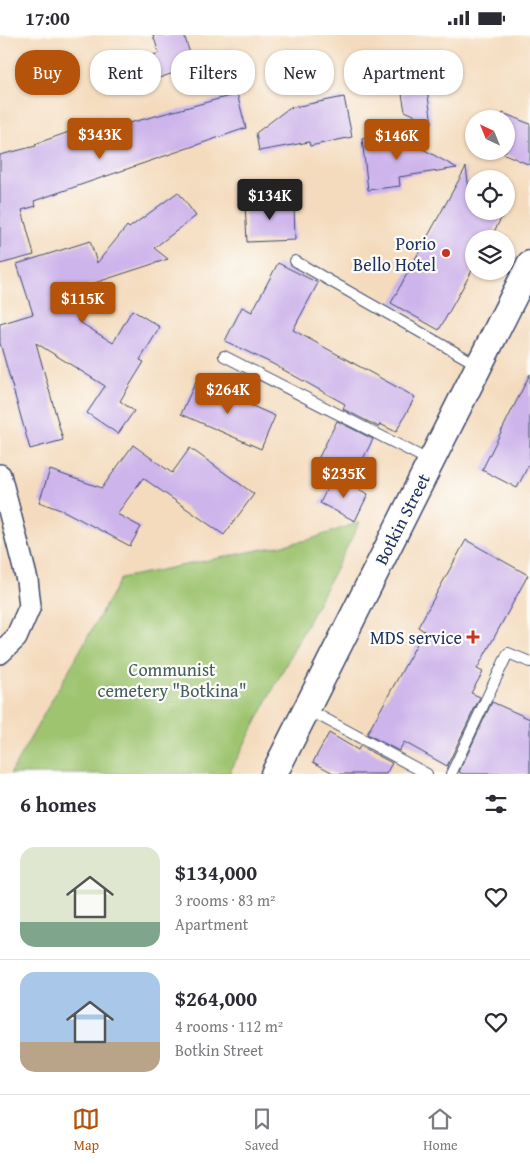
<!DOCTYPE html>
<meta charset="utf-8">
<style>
:root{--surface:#fff;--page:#f2f2f3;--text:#2b2b33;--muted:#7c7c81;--line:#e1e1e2;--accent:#b45309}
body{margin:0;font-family:"Gentium Book Plus",serif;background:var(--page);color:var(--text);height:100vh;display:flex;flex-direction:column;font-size:19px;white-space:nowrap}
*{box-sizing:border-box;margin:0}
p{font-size:16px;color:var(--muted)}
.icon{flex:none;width:28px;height:28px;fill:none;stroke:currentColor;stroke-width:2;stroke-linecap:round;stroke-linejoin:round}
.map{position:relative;height:739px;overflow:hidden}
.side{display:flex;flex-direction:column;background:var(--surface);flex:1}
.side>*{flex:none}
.guide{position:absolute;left:15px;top:15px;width:500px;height:45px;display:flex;gap:10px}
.needle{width:32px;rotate:317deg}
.controls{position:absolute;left:465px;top:75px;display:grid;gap:10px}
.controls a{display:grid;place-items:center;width:50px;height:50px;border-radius:50%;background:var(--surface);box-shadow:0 1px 4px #0004;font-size:25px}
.price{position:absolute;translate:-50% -42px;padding:0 11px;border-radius:5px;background:var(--accent);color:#fff;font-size:16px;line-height:32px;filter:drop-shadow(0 1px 2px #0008)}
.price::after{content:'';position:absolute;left:50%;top:30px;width:15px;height:11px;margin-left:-8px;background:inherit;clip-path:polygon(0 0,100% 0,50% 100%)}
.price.selected{background:#222;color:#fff}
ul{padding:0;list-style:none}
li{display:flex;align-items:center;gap:15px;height:125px;padding:0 20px}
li+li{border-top:1px solid var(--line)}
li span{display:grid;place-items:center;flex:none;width:140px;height:100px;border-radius:15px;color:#555}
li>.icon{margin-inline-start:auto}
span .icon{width:60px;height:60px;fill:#fffc;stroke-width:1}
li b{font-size:21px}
h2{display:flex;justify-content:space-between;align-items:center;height:60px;padding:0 20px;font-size:21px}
.tag{padding:0 18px;border-radius:20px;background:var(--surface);box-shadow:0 1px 4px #0004;font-size:18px;line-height:45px}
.tag.selected{background:var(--accent);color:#fff}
.status{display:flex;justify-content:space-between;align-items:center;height:35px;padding:0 25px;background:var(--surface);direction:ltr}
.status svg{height:14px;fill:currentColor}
.dock{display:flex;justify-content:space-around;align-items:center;height:70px;border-top:1px solid var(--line);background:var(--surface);font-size:14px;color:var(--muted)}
.dock a{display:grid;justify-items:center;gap:2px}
.dock .selected{color:var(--accent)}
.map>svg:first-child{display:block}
</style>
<div class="status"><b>17:00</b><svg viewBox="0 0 49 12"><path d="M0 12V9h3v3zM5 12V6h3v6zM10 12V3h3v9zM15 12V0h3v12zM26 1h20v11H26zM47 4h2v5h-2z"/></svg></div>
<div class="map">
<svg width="530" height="739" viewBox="0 0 530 739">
<rect width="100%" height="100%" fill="#fdfcf7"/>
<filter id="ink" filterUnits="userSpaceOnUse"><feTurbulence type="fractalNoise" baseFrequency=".02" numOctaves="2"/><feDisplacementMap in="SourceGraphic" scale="10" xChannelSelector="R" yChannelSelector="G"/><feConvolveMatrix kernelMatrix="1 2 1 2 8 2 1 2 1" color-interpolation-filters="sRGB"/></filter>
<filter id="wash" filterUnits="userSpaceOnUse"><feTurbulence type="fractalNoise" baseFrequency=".0096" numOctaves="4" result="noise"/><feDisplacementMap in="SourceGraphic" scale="20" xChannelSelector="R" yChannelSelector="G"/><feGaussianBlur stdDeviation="1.12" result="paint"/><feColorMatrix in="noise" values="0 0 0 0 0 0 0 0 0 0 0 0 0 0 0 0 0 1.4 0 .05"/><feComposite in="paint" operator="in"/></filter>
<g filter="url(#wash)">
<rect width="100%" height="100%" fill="#f4dbbe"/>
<!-- green -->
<polygon fill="#9ec470" stroke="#5c7a67" points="360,487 229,739 10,739 121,543 308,505"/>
<g id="blocks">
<!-- building -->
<g fill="#cdb4eb">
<polygon points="153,0 184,0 194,31 121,56 114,34 159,18"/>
<polygon points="427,55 432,88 405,76 402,59"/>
<polygon points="237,59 246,93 34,166 36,171 22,175 34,220 0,229 0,120 36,111 35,109 83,92 85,100"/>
<polygon points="344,62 352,102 310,111 309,107 259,116 256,98 289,73"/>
<polygon points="503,78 530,89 530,130 498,116 506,116 506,84 500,84"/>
<polygon points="396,99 457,133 399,142 400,151 368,155 362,103"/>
<polygon points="466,132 469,155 474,144 474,176 505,176 490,204 474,204 474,232 439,295 391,268"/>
<polygon points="178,157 196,181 154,213 168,224 70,256 78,286 113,308 132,275 160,292 140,325 144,327 120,366 134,376 118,399 87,378 105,351 36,308 63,405 30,414 0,308 0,289 33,279 17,229 90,206 97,228 127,191 129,193"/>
<polygon points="294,166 295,205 247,207 245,168"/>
<polygon points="278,228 318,248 293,295 415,362 396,397 380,389 379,392 343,374 345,369 273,329 225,306 242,272 252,277"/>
<polygon points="530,339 530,427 517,453 482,435"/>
<polygon points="196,346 275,381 261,414 181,379"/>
<polygon points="337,386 373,404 353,444 317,426"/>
<polygon points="133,410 172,438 190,413 254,459 224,500 143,443 117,479 141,492 130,511 66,477 39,467 50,435 102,453"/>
<polygon points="333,442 368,459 355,486 320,468"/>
<polygon points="466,505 528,540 477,634 483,637 471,658 480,662 447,731 404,707 399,716 367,699 424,596 418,592"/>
<polygon points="492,667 530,684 530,739 463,739 459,737"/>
<polygon points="329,698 358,715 360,711 392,728 386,739 335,739 313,727"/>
</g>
</g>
</g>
<g filter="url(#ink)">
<use href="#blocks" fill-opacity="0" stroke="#3c496c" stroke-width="1"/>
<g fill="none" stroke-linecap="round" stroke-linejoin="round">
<!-- service casing -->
<g stroke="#3c496c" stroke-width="12">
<g id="service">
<polyline points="295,226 478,330"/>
<polyline points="224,321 430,426"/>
<polyline points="307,674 427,739"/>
<polyline points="451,739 508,618 530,627"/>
</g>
</g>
<!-- minor casing -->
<g stroke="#3c496c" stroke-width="24">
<polyline id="minor" points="0,440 27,545 30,571 16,603 0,618"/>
</g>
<!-- tertiary casing -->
<g stroke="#3c496c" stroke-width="29">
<polyline id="tertiary" points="274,739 530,229"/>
</g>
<!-- service -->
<use href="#service" stroke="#fff" stroke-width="10"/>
<!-- minor -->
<use href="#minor" stroke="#fff" stroke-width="21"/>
<!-- tertiary -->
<use href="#tertiary" stroke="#fff" stroke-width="26"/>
</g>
</g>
<!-- markers -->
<g fill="#c8321e" stroke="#fdfcf7" stroke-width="2">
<circle cx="446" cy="218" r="5"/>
<path d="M470.5 594.5h5v5h5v5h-5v5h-5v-5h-5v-5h5z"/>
</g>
<g text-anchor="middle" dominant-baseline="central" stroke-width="4.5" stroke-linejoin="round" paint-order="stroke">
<!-- poi labels -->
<g font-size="18" fill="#1b2f5e" stroke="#fdfcf7" text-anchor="end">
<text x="436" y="208">Porio<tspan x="436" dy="21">Bello Hotel</tspan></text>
<text x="462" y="602">MDS service</text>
</g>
<!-- street labels -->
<g font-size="18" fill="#1b2f5e" stroke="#fdfcf7">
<text transform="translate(402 484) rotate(-63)">Botkin Street</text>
</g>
<!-- park labels -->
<g font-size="18" fill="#425c63" stroke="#fdfcf7">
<text x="172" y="634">Communist<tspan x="172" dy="21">cemetery "Botkina"</tspan></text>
</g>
</g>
</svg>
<div class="controls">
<a><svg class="needle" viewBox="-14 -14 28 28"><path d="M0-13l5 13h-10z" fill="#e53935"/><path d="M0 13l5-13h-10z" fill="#7c7c81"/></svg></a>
<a><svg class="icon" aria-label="locate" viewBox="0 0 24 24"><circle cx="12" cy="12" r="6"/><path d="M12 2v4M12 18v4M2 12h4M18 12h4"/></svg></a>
<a><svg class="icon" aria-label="layers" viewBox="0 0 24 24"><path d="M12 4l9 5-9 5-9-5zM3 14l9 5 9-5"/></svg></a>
</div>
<b class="price" style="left:100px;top:125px">$343K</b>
<b class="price" style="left:397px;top:126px">$146K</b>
<b class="price selected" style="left:270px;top:186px">$134K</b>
<b class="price" style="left:83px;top:289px">$115K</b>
<b class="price" style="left:228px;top:380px">$264K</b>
<b class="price" style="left:344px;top:464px">$235K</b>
<div class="guide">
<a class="tag selected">Buy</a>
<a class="tag">Rent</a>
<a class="tag">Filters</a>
<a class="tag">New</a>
<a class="tag">Apartment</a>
</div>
</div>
<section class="side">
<h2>6 homes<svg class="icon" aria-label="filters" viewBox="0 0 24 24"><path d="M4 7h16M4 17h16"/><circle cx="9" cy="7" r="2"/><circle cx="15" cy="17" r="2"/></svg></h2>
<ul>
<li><span style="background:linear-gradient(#dfe7d0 75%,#7fa58c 0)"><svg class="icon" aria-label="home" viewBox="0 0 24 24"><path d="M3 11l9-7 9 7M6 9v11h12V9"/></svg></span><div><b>$134,000</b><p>3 rooms · 83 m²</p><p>Apartment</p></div><svg class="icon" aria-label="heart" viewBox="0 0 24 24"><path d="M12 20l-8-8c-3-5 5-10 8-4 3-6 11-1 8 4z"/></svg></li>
<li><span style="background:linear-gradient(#a9c7e8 70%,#b9a48a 0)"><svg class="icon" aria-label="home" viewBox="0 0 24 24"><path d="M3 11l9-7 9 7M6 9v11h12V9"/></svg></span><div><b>$264,000</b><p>4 rooms · 112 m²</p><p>Botkin Street</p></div><svg class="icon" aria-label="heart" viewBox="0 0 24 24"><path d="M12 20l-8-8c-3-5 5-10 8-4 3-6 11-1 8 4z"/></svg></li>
</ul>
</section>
<nav class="dock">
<a class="selected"><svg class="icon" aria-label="map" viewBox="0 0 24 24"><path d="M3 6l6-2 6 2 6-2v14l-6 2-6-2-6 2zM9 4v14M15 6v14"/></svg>Map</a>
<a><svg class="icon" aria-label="saved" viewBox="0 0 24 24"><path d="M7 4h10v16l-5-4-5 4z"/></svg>Saved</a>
<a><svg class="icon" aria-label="home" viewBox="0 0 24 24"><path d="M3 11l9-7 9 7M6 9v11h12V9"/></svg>Home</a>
</nav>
